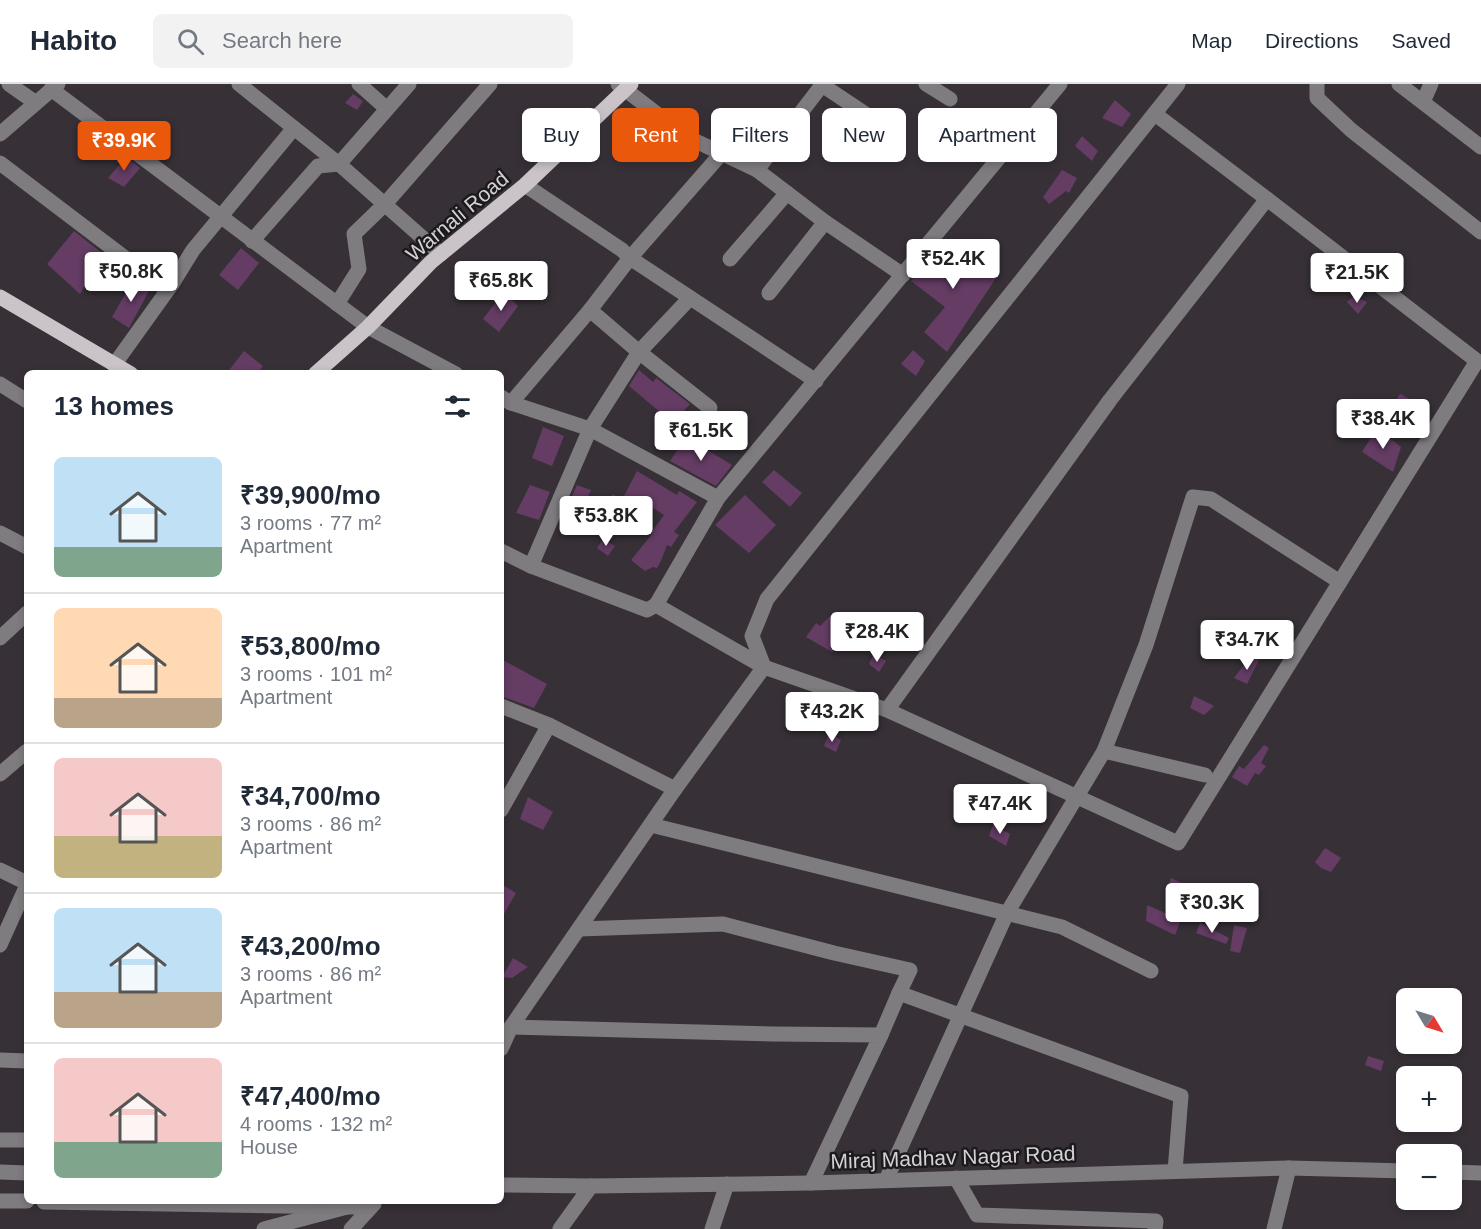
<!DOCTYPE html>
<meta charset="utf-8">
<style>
:root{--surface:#fff;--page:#f2f2f3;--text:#1f2937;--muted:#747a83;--line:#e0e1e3;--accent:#ea580c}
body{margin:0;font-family:Arial,sans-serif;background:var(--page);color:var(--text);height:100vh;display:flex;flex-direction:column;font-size:22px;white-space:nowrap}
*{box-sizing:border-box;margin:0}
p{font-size:20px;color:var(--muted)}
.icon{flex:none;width:33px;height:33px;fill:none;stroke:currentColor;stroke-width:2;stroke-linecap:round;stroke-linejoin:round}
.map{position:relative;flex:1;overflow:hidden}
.drawer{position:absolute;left:24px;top:286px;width:480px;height:834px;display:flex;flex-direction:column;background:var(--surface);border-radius:9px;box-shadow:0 3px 9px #0003}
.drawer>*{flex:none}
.top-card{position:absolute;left:522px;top:24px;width:570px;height:54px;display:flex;gap:12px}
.needle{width:39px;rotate:128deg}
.fabs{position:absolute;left:1396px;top:904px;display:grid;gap:12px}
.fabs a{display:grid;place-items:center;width:66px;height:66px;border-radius:9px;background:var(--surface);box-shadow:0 3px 9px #0003;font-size:30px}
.price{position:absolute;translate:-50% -51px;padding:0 14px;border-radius:6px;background:#fff;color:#222;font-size:20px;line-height:39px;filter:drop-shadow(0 2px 3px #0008)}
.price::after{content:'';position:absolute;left:50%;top:36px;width:18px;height:14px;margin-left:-9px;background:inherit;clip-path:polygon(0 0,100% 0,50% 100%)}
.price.selected{background:var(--accent);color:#fff}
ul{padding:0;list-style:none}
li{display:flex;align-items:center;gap:18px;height:150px;padding:0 30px}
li+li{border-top:2px solid var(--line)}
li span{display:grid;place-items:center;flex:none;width:168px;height:120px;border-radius:9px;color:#555}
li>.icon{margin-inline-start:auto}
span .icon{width:72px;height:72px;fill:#fffc;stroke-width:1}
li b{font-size:26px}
h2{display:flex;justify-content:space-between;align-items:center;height:72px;padding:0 30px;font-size:26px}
.tag{padding:0 21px;border-radius:9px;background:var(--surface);box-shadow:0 3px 9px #0003;font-size:21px;line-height:54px}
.tag.selected{background:var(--accent);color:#fff}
header{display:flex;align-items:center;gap:36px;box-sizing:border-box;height:84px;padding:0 30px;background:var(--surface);border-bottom:2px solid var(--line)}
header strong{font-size:28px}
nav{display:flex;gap:33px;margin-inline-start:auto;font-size:21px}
.search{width:420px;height:54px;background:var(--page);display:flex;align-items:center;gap:15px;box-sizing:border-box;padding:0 21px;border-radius:9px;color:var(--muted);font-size:22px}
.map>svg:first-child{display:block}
</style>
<header>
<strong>Habito</strong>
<div class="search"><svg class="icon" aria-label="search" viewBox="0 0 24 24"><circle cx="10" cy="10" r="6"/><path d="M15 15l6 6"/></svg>Search here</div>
<nav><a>Map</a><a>Directions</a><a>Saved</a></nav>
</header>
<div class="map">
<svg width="1481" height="1145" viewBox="0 0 1481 1145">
<rect width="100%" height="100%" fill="#373137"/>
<!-- building -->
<g fill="#643c64">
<polygon points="353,10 363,17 357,26 345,19"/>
<polygon points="1115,16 1131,30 1122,43 1102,34"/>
<polygon points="1082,52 1098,67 1092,77 1075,62"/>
<polygon points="126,73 140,84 124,103 108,94"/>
<polygon points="1062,86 1077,94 1069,109 1066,107 1049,120 1043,113"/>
<polygon points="74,147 103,170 80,210 47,180"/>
<polygon points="946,155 998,191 947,268 924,248 945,223 911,197"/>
<polygon points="241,164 259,179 238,206 219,191"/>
<polygon points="135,193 150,205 129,244 112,233"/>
<polygon points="504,208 518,222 499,248 483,235"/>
<polygon points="1354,212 1367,218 1358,230 1347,218"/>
<polygon points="913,266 925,277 916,292 901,280"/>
<polygon points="244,267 263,282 257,290 226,290"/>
<polygon points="639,286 653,298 656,294 690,320 673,339 629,302"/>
<polygon points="1400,310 1421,321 1409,342 1390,325"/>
<polygon points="543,343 564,352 552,382 532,374"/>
<polygon points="1377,344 1401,363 1393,388 1362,368"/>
<polygon points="686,353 732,381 716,402 670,377"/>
<polygon points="774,386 802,409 790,423 762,398"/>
<polygon points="637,387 677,411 679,407 697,418 674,448 679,451 671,463 667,461 661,477 657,484 653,483 645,487 631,476 652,450 651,449 664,431 636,413 626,429 606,421 613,410 622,416"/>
<polygon points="530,401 550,408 539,436 516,429"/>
<polygon points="577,401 591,406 579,434 565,428"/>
<polygon points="745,411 776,441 749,469 715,441"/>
<polygon points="603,455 615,462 608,472 597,464"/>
<polygon points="834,528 853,540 836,554 840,558 832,568 806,553 816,539 820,542"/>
<polygon points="874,570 886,577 879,588 869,580"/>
<polygon points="1250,573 1259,576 1247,600 1234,594"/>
<polygon points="501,575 547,600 534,624 501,612"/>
<polygon points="1194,612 1214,622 1204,631 1190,624"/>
<polygon points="829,649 841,656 836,668 824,662"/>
<polygon points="1264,661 1269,664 1261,679 1266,682 1259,691 1255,689 1247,702 1232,693 1239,682 1244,685"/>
<polygon points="528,713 553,728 543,746 520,735"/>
<polygon points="993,741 1010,750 1006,762 989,752"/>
<polygon points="1325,764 1341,774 1331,788 1321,784 1315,778"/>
<polygon points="1171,794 1186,801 1181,811 1166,808"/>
<polygon points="501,800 516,809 501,835"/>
<polygon points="1147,821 1181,836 1175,851 1146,837"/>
<polygon points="1200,839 1229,854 1226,860 1196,849"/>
<polygon points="1234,841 1247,844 1240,869 1230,867"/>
<polygon points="513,874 528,883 512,894 502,893"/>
<polygon points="1368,972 1384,977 1381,987 1365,981"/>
</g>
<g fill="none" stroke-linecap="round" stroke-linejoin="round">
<!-- minor -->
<g stroke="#7f7c7f" stroke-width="15">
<polyline points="9,0 36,19"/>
<polyline points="239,0 339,80 441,170"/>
<polyline points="359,0 387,25"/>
<polyline points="618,0 687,53 757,86"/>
<polyline points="926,0 950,15"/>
<polyline points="1317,0 1317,14 1351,46 1481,148"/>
<polyline points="1399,0 1481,63"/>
<polyline points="51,5 368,243 456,290"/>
<polyline points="1423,18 1431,0"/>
<polyline points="0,50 58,0"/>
<polyline points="897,51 822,1 757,86 825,138 903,191"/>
<polyline points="721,70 630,174 816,297"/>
<polyline points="0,79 166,205 172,200 193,166 294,44"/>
<polyline points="252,157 318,82 339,80 409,0"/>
<polyline points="730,175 787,109"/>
<polyline points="769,209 825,138"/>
<polyline points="690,214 639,268 710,324"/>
<polyline points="337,220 359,185 354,150 385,120 490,0"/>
<polyline points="114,281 172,200"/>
<polyline points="0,300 27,317"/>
<polyline points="501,313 511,319 590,345 718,414"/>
<polyline points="511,319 590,226 630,174 622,166 525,101"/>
<polyline points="0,449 27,463"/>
<polyline points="501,467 531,482 647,526 656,521 764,583 887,626 1178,759 1477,277 1267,115"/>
<polyline points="531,482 590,345 639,268 590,226"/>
<polyline points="656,521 718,414 1060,0"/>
<polyline points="0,554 27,529"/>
<polyline points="501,622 549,641 675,705"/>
<polyline points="887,626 1110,316 1267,115 1155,30"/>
<polyline points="1104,667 1146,561 1193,413 1211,415 1340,498"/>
<polyline points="0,690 27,667"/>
<polyline points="501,726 549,641"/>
<polyline points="651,741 1062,843 1151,887"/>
<polyline points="0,786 27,799"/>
<polyline points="579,845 723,840 834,869 910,886 899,909 1181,1012 1175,1087"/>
<polyline points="0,861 27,801"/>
<polyline points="511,943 773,950 881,951 811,1099"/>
<polyline points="881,951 899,909"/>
<polyline points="501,965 511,943 675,705 764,583 752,552 767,515 1178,0"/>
<polyline points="0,976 27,977"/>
<polyline points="0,1056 27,1056"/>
<polyline points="0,1088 27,1089"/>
<polyline points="1452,1088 1481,1089"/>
<polyline points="956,1094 977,1131 1156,1137 1155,1145"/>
<polyline points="886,1096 1007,829 1104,667 1205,691"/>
<polyline points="501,1101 591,1102 811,1099 1289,1084 1407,1087"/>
<polyline points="0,1117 27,1117"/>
<polyline points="44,1118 347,1123"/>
<polyline points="264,1145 347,1123 371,1123"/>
<polyline points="351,1145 374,1120"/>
<polyline points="560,1145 591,1102"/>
<polyline points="712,1145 727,1100"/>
<polyline points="1274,1145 1289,1084"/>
</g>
<!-- major -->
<g stroke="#cac4c9" stroke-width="15">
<polyline points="0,213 131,290"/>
<polyline points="315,290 368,243 431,178 525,101 631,0"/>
</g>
</g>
<g text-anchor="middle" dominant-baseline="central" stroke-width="5" stroke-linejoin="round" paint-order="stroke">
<!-- street labels -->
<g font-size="21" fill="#d4d1d4" stroke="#1d1a1d">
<text transform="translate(457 132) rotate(-40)">Warnali Road</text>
<text transform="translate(953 1073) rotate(-2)">Miraj Madhav Nagar Road</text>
</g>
</g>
</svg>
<div class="fabs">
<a><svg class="needle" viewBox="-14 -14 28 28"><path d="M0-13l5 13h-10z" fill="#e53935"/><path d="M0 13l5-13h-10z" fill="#747a83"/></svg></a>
<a>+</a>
<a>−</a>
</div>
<b class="price selected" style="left:124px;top:88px">₹39.9K</b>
<b class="price" style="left:953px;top:206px">₹52.4K</b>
<b class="price" style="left:131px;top:219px">₹50.8K</b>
<b class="price" style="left:1357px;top:220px">₹21.5K</b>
<b class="price" style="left:501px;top:228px">₹65.8K</b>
<b class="price" style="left:1383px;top:366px">₹38.4K</b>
<b class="price" style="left:701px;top:378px">₹61.5K</b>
<b class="price" style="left:606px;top:463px">₹53.8K</b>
<b class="price" style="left:877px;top:579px">₹28.4K</b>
<b class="price" style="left:1247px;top:587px">₹34.7K</b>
<b class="price" style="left:832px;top:659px">₹43.2K</b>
<b class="price" style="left:1000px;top:751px">₹47.4K</b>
<b class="price" style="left:1212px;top:850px">₹30.3K</b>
<div class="top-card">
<a class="tag">Buy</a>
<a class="tag selected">Rent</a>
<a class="tag">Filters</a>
<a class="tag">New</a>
<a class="tag">Apartment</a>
</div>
<section class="drawer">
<h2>13 homes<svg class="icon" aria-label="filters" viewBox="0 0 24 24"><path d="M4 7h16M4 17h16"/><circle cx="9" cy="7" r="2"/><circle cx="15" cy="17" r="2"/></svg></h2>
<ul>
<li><span style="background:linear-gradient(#bfe0f5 75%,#7fa58c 0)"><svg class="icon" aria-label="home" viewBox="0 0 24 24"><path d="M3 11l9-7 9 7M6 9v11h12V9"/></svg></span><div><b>₹39,900/mo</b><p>3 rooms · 77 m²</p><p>Apartment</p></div></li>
<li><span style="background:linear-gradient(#ffd9b3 75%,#b9a48a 0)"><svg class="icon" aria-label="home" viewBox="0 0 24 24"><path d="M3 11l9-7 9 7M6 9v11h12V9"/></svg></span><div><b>₹53,800/mo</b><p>3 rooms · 101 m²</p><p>Apartment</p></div></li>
<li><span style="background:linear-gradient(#f6c9c9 65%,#c2b280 0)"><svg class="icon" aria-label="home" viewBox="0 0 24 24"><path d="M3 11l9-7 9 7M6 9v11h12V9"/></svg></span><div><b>₹34,700/mo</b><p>3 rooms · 86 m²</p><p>Apartment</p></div></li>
<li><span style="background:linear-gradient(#bfe0f5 70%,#b9a48a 0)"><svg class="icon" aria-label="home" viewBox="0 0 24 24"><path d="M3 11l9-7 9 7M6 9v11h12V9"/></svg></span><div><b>₹43,200/mo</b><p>3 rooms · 86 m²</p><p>Apartment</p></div></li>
<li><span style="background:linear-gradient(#f6c9c9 70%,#7fa58c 0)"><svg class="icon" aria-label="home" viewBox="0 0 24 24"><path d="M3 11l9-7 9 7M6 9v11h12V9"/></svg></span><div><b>₹47,400/mo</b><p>4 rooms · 132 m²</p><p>House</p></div></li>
</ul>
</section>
</div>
